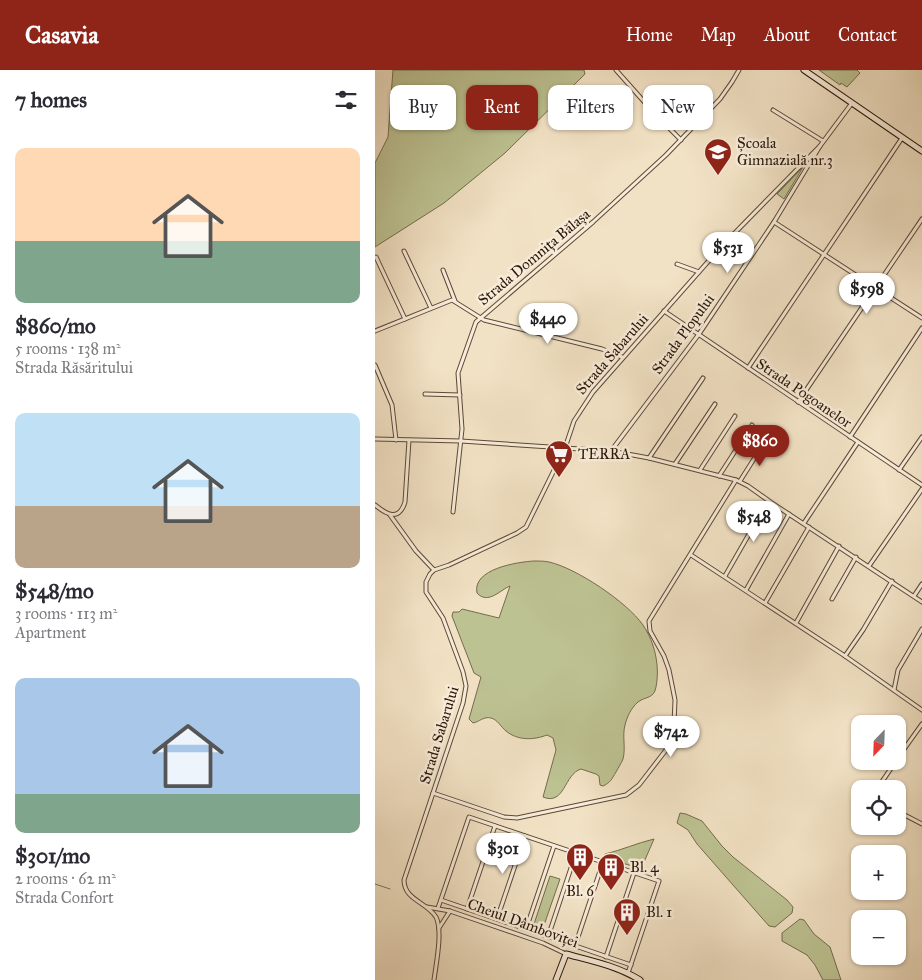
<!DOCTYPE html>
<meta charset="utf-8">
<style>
:root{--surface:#fff;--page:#f7f7f7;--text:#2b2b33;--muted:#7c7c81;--accent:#8f2418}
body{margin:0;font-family:"IM FELL Great Primer",serif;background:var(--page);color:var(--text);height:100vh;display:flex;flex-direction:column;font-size:19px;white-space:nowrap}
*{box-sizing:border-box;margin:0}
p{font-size:16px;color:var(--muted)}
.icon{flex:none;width:28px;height:28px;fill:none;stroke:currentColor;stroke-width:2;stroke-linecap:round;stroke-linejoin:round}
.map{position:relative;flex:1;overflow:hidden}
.details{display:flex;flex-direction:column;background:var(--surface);width:375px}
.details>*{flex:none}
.guide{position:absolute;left:15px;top:15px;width:456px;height:45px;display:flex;gap:10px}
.needle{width:32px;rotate:203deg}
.tools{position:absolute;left:476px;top:645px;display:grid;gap:10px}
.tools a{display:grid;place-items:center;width:55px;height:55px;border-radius:10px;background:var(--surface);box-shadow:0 1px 4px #0004;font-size:25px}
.price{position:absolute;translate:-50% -42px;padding:0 11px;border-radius:18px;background:#fff;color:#222;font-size:16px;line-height:32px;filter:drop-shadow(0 1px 2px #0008)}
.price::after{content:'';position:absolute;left:50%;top:30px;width:15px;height:11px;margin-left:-8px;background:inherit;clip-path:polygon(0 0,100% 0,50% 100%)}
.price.selected{background:var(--accent);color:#fff}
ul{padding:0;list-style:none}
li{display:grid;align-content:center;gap:10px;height:265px;padding:0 15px}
li span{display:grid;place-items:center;height:155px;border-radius:10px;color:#555}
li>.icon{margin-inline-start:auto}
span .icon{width:90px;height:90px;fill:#fffc;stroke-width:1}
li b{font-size:21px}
h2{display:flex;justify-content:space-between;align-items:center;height:60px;padding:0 15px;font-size:21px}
.pill{padding:0 18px;border-radius:10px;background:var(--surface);box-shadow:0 1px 4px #0004;font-size:18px;line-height:45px}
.pill.selected{background:var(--accent);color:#fff}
header{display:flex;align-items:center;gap:30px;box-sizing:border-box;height:70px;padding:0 25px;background:var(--accent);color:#fff}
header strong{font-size:24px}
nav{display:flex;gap:28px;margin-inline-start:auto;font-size:18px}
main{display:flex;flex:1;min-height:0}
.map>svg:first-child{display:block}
</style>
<header>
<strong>Casavia</strong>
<nav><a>Home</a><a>Map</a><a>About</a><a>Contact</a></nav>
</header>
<main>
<section class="details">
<h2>7 homes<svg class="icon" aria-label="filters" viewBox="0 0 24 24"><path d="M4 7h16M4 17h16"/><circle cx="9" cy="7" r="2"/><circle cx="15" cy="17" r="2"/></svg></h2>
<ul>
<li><span style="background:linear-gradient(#ffd9b3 60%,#7fa58c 0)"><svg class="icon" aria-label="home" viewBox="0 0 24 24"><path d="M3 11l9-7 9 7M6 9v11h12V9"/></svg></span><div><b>$860/mo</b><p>5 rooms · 138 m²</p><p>Strada Răsăritului</p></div></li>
<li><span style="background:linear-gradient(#bfe0f5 60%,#b9a48a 0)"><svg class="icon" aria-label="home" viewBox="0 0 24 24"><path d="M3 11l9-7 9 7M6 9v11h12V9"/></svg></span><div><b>$548/mo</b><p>3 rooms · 113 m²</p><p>Apartment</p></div></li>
<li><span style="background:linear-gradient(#a9c7e8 75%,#7fa58c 0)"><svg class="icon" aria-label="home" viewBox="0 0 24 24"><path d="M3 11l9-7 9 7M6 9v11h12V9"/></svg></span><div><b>$301/mo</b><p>2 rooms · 62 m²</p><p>Strada Confort</p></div></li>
</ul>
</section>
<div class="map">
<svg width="547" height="910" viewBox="0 0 547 910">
<rect width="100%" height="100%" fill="#f2e2c5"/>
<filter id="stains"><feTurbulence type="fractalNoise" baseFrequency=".004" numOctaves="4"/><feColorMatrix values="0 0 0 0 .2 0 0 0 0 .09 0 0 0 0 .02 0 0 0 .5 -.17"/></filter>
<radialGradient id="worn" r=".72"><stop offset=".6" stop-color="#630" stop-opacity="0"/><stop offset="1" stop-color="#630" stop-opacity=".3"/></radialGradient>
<!-- green -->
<g fill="#bdc292" stroke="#746c4c">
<polygon points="18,0 209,0 210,4 130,83 69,133 0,177 0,93 13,67"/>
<polygon points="444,0 482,0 485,3 472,17 466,13 465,15"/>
<polygon points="428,97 409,129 402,124"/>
<path d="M159,491C164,491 170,491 174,492C201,498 252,532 268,555C280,573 285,596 281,617C279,629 271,626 263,632C256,638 252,647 250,655C247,666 251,678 248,689C246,694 243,698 241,702C237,709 235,713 228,716L225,715L224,706L221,704L206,699C189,704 190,736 168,727L181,680L178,668L172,665C159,670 143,671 131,661C126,657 123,650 116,648C109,646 104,652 98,653L94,649L106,607L99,603L77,546L78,542H84L87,539L124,548L135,516C125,520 113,535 102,523C97,499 142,492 159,491Z"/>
<polygon points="305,743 311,744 327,751 347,776 358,787 412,830 418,837 417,843 400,857 394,856 322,774 313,760 302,753"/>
<path d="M279,769L266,799L229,787L230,784C247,780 262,773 279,769Z"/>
<polygon points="175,806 185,809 168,858 159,854"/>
<polygon points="425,849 429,850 439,864 455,877 466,910 448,910 440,895 432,885 407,871 407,863"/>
</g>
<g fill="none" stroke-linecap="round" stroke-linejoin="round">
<!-- stream -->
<polyline stroke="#6e7b6b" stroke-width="1" points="0,814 15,819"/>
<!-- street casing -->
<g stroke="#5c4836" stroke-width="5">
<g id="street">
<polyline points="241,0 280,44 306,70"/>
<polyline points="280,19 319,56"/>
<polyline points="398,40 448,71"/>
<polyline points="399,152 547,248"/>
<polyline points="29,181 56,238"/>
<polyline points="1,187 30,249"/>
<polyline points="302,194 324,202"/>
<polyline points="68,200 80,231"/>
<polyline points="289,241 547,415"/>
<polyline points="0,261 77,230 109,250 227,279 247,287"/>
<polyline points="0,295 17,335 21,370"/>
<polyline points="373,298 527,68"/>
<polyline points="50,324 85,325"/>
<polyline points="423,332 547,149"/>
<polyline points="475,367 547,258"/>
<polyline points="0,369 86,371 236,381 274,388 361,410 373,416 397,433 547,532"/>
<polyline points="236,381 324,264 399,152 445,76 477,33"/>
<polyline points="274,388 328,308"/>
<polyline points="300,394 340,334"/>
<polyline points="325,400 360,346"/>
<polyline points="524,400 547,367"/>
<polyline points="344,406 377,355"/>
<polyline points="365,411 389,373"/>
<path d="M0,435C11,444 24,452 30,432L34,370"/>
<polyline points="78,442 87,359 83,303 101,252 218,152 291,85 345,29 357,12 364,0"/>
<polyline points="15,445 41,481 59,500"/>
<polyline points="429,453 483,372"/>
<polyline points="316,485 470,586 547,640"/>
<polyline points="494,496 547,419"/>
<polyline points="350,506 393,431"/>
<polyline points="371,520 414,444"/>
<polyline points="539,526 547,514"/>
<polyline points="457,529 481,487"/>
<polyline points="390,533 434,457"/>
<polyline points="421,553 464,476"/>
<polyline points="470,586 488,560 517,511"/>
<polyline points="519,620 523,600 547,559"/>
<polyline points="522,689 547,654"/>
<polyline points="502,719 521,691"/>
<polyline points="58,723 129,747 142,748 251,725 264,715 291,680 299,654 300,630 294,600 289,586 275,561 274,551 361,410"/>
<polyline points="522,741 547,754"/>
<polyline points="66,830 256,895"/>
<polyline points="52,837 75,841 168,873 191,884"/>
<polyline points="63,838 94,747 284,811 253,903"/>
<polyline points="92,839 120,756"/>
<polyline points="122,849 150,766"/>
<polyline points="64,858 75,841"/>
<polyline points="151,859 179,776"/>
<polyline points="173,867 201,783"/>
<polyline points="200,876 228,792"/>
<polyline points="231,887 259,803"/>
<path d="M59,910C61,894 68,861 61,847C52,832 29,830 29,810L88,633L91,616L88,602L68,548L51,522V512L55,504L59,500L74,495L142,463L151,457L190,378L199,351L218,322L346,177L445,76"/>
</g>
</g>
<!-- secondary casing -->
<g stroke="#2a1506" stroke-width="7">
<g id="secondary">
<polyline points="429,0 547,81"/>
<path d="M181,910L191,884C217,891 242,896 265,910"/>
</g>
</g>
<!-- street -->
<use href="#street" stroke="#f7ecd9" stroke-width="3"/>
<!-- secondary -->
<use href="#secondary" stroke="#f7ecd9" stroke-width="5"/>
</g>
<!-- icons -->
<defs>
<g id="school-pin" transform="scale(1.4375)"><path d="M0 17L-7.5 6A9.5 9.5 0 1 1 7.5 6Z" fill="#8f2418" stroke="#f7ecd9"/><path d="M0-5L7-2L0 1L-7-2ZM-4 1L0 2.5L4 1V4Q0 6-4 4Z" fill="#fff"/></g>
<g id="supermarket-pin" transform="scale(1.4375)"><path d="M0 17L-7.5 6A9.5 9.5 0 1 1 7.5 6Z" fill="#8f2418" stroke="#f7ecd9"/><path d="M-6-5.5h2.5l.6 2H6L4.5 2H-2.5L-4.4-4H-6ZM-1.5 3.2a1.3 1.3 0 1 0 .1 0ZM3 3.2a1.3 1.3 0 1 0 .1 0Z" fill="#fff"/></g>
<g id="building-pin" transform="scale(1.4375)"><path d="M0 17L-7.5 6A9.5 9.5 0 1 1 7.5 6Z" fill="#8f2418" stroke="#f7ecd9"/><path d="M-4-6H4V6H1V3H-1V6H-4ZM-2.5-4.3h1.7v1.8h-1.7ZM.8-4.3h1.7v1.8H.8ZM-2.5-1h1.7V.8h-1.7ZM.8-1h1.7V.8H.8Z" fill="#fff"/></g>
</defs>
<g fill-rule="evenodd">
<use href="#school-pin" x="343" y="82"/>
<use href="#supermarket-pin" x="184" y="384"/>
<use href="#building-pin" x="205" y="787"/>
<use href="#building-pin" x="236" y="797"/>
<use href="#building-pin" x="252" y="842"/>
</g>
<g text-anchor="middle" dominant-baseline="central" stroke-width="5" stroke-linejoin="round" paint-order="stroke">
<!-- poi labels -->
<g font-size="15" fill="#2a1506" stroke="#f7ecd9" text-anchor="start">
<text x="362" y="73">Școala<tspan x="362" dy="17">Gimnazială nr.3</tspan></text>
<text x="203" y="384">TERRA</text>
<text x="255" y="797">Bl. 4</text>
<text x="205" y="821" text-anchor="middle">Bl. 6</text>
<text x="271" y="842">Bl. 1</text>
</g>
<!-- street labels -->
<g font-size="15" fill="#2a1506" stroke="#f7ecd9">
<text transform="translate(159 187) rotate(-40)">Strada Domnița Bălașa</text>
<text transform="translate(308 264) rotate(-54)">Strada Plopului</text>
<text transform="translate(237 284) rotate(-49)">Strada Sabarului</text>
<text transform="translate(429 323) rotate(34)">Strada Pogoanelor</text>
<text transform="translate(64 665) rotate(-73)">Strada Sabarului</text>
<text transform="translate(148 853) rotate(20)">Cheiul Dâmboviței</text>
</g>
</g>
<rect width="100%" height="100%" filter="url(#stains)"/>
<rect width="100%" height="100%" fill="url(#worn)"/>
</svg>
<div class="tools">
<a><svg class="needle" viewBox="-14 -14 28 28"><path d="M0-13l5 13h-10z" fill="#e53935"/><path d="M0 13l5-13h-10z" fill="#7c7c81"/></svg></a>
<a><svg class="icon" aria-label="locate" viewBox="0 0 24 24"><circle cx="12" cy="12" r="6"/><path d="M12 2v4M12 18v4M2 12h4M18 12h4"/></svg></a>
<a>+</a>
<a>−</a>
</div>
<b class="price" style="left:353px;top:204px">$531</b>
<b class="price" style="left:492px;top:245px">$598</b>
<b class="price" style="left:173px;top:275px">$440</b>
<b class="price selected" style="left:385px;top:397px">$860</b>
<b class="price" style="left:379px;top:473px">$548</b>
<b class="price" style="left:296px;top:688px">$742</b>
<b class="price" style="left:128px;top:805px">$301</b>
<div class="guide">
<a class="pill">Buy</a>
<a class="pill selected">Rent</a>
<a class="pill">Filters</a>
<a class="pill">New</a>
</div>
</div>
</main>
